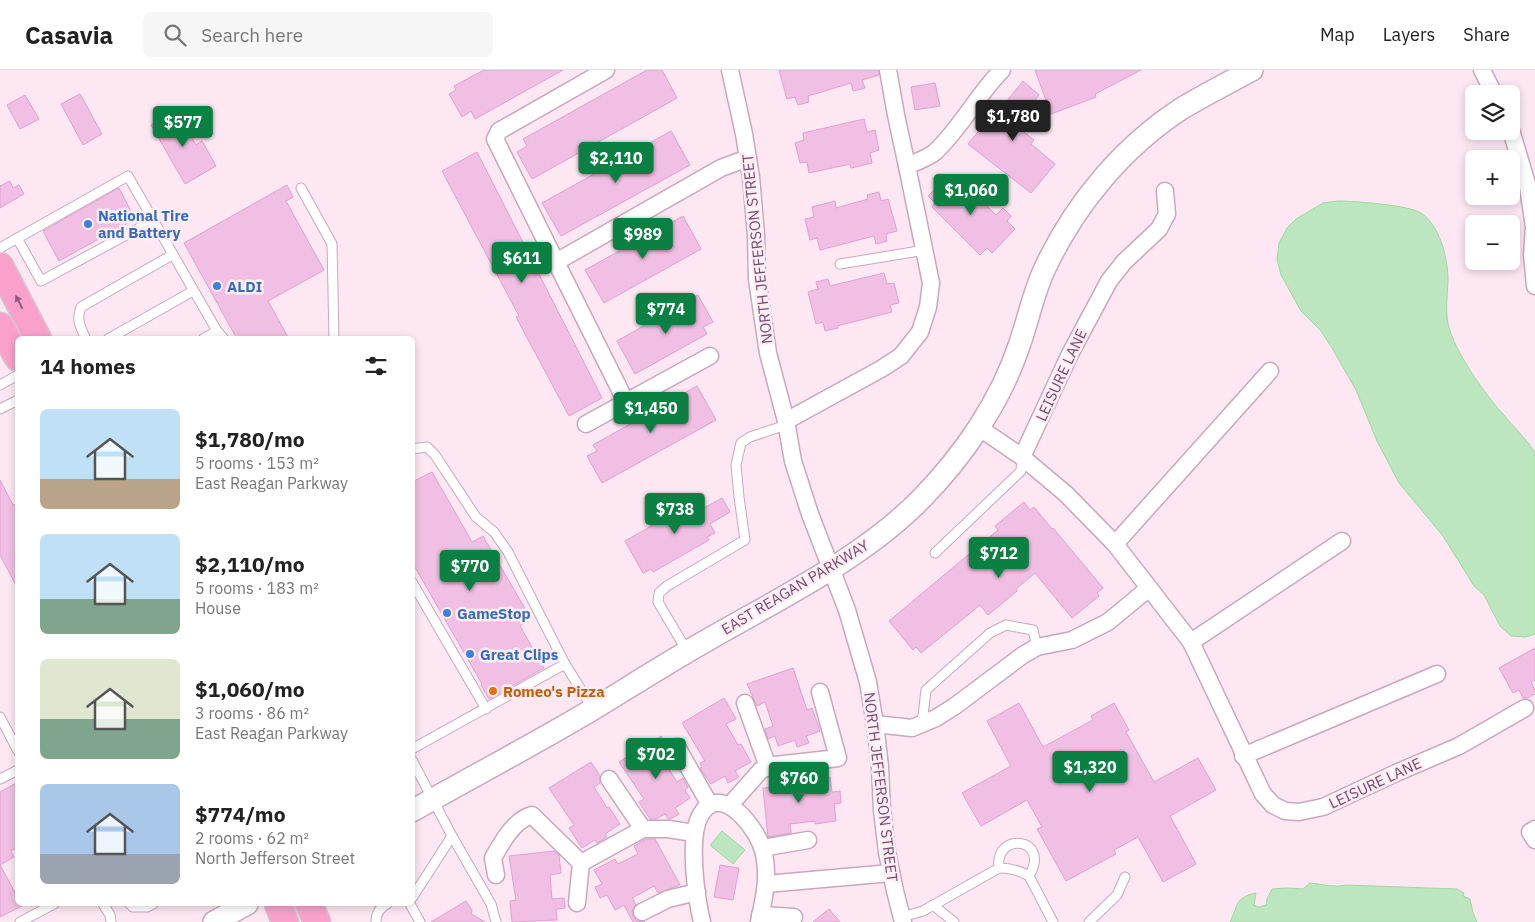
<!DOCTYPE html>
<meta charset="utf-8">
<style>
:root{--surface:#fff;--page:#f6f6f6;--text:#222;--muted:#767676;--line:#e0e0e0;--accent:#0b8043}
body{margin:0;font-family:"IBM Plex Sans",sans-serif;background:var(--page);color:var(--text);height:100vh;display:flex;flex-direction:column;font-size:19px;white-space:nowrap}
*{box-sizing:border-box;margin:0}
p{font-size:16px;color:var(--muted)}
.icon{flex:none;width:28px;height:28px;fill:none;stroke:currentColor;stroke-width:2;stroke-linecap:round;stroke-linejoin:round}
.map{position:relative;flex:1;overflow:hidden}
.sheet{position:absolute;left:15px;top:266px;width:400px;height:570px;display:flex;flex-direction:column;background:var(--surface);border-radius:8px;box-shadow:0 2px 8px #0003}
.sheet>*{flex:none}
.controls{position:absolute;left:1465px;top:15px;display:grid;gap:10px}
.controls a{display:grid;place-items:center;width:55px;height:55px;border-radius:8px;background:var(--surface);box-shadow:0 2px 8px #0003;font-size:25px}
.price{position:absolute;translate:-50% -42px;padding:0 11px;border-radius:5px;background:var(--accent);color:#fff;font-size:16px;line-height:32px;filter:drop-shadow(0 1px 2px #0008)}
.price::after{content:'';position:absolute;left:50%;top:30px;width:15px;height:11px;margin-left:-8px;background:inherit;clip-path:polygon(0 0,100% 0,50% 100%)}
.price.active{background:#222;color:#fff}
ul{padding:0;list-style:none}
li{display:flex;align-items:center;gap:15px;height:125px;padding:0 25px}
li span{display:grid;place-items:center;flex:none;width:140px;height:100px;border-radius:8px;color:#555}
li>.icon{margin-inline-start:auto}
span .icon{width:60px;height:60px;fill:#fffc;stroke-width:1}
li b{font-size:21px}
h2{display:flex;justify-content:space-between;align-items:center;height:60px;padding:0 25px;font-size:21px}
header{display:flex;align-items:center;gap:30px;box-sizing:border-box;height:70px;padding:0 25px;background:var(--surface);border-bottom:1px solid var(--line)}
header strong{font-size:24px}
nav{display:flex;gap:28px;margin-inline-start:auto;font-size:18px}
.search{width:350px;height:45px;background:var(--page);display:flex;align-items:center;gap:12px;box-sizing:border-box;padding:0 18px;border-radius:8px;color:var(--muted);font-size:19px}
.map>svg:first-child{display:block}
</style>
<header>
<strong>Casavia</strong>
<div class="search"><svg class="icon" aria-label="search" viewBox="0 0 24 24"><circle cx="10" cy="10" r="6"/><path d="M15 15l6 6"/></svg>Search here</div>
<nav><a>Map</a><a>Layers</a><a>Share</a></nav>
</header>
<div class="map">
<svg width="1535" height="852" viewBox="0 0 1535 852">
<rect width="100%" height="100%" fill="#fce7f2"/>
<!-- water -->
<g fill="#bce6bd" stroke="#a2d7a4">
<path d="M1338,131C1354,131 1409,135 1421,143C1440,156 1447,186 1448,207C1448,224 1444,244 1450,261C1459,287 1484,323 1503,344C1514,357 1525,368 1535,382V564L1526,567L1511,566L1500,556L1484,525L1474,516L1443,466L1399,413L1377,371L1356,320L1332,278L1321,261L1301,241L1281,205L1277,190L1279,173L1287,158L1296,149L1323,133Z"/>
<polygon points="722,761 745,780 733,794 710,775"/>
<path d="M1310,813C1322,814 1335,818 1346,815L1457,819L1464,823L1463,826L1470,829L1473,843L1477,852H1230C1238,836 1235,827 1256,823L1254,835L1259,837L1266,835L1267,829L1272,819L1287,818L1303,819Z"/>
</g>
<!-- building -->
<g fill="#f1bfe3" stroke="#e3a0d1">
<polygon points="484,0 563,0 475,49 471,41 462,47 449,24 456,20 454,16"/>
<polygon points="647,0 662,0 677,28 532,109 517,82 527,76 523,69"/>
<polygon points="779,0 878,0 879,5 862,10 865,18 853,21 851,13 808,26 809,32 798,35 795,27 787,29"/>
<polygon points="1035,0 1141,0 1095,24 1096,27 1051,44"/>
<polygon points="1023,11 1039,25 1015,55 1034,70 1031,74 1055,94 1031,123 968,74 996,40 998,42"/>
<polygon points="935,13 940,36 915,40 911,17"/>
<polygon points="80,24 102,64 83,75 61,34"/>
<polygon points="25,25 39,49 20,59 7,35"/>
<polygon points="176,41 196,75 202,71 216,96 185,114 151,55"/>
<polygon points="864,49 867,62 875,60 879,80 870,83 872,93 851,98 850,94 809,103 807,92 800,93 795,73 804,70 803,63"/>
<polygon points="671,61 690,95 561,166 542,133"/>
<polygon points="477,82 602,328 569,346 516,247 519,246 442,101"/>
<polygon points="956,106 996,145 1003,138 1011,146 1007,151 1015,159 992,183 987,178 980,185 932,137 935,133 928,126 943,111 947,115"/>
<polygon points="10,111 13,118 19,115 24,124 0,138 0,116"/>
<polygon points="287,115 293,127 286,131 324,200 268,231 289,269 237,269 184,173"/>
<polygon points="119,118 135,149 59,191 43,161"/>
<polygon points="879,122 881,131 888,129 897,161 886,164 887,171 876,174 874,166 820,180 817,168 810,170 805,149 814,147 812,137 835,131 836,138 868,129 867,125"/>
<polygon points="683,146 701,179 604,233 585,200"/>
<polygon points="884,203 887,214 894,213 899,233 890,235 892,242 837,256 838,258 825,261 823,252 816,254 808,222 818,219 816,212 828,209 830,216"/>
<polygon points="698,225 713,252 703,257 707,264 635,304 617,271"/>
<polygon points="697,316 716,350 602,413 587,386 597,381 593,375"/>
<polygon points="432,402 472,472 483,466 531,549 520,556 544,598 489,629 481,615 482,614 412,492 412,412"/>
<polygon points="0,410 13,435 18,434 18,519 0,485"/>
<polygon points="722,428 730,442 710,454 715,463 707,467 709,470 653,502 651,499 643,503 625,471 697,430 702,439"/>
<polygon points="1024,432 1030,440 1034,437 1052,459 1053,458 1103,518 1097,523 1099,526 1072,548 1035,503 1016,519 1017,521 988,545 980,535 921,583 916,577 913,580 889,551 998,460 995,456"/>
<polygon points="1535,578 1535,610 1531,612 1535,620 1535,624 1527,628 1523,628 1519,620 1513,623 1499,598"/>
<polygon points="793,598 807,640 812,638 820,661 806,666 809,673 797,677 795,670 778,676 775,666 768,669 765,659 773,656 765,632 757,636 747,614"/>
<polygon points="724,628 736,649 726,654 738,675 741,674 751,692 735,701 739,707 728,713 725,706 711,714 700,698 702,697 700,693 705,691 682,653"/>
<polygon points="1019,633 1043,677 1093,650 1091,646 1114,633 1129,660 1126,662 1154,712 1198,688 1216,720 1170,746 1196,794 1163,812 1138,767 1114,780 1116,784 1066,811 1037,759 1042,757 1027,730 981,756 962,723 1011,696 987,651"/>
<polygon points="661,666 671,686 664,691 677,712 683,708 688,717 685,720 690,728 675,738 679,744 670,749 668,749 665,744 656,749 650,749 639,732 644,729 619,692"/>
<polygon points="591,692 600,706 600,713 594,717 607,738 609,737 620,754 605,764 607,767 597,773 595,770 582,778 569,758 574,755 549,718"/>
<polygon points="784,704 785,718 808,715 807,710 830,707 832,722 840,721 841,733 834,734 836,751 815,754 815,751 790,754 791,763 768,767 763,718 775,717 774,706"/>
<polygon points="18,712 18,777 11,781 14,787 0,795 18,828 18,834 21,834 22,836 0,847 0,722"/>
<polygon points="646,769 655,769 680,815 658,823 654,816 632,828 636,835 632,841 633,847 637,851 645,852 633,852 624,835 615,840 607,825 600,828 595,817 602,814 594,800 615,789 618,794 638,784 634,776"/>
<polygon points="554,781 559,785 561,803 550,805 552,829 564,828 565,838 556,839 557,850 512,852 510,831 516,830 509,786"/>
<polygon points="720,795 739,798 733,830 714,827"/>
<polygon points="466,831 472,840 471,844 485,852 431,852"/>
<polygon points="829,839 840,852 813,852"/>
</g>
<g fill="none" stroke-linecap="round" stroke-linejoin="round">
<!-- service casing -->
<g stroke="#c9a8be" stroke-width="11">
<g id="service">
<polyline points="301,118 332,174 334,269"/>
<polyline points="17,168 41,211 154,150"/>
<polyline points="0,178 128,106 217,261 224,269"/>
<polyline points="840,194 925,180"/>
<path d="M86,269C80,257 76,249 81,237L172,185"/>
<polyline points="108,269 193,221"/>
<polyline points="203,269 217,261"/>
<polyline points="0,315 18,305"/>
<polyline points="0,339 18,330"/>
<polyline points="412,379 427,377 435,385 476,447 494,462 508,482 565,594"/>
<polyline points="935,483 1021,401 1022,387"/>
<polyline points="412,512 486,639"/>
<polyline points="687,581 658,532 659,523 667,516 745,470 739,427 736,395 741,373 750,367 786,355"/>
<polyline points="0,647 18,681"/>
<polyline points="922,654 926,620 990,563 1006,555 1033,560 1037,577"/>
<polyline points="412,679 565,594 593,639"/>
<polyline points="412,690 452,766 491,834 496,852"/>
<polyline points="0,709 18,700"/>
<path d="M999,798C1010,798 1019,800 1029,806"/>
<polyline points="412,828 452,766"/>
<polyline points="103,834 110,845 111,852"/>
<polyline points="130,834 133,837 147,837 153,834"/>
<polyline points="410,834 420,852"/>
<polyline points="933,835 954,852"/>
<path d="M902,847L923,841L999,798C994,761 1052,767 1029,806L1053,852"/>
<polyline points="20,852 54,834"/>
<path d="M376,852C376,844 379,838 387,834"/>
<polyline points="1089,852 1117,825 1125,807"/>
</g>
</g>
<!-- minor casing -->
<g stroke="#c9a8be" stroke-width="19">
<g id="minor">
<polyline points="606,0 499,61 495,69 556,192 721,98 748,88"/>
<polyline points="730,0 744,64 751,107 756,165 757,209 768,283 786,351 793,391 810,444 847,540 868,612 875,654 880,697 882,740 887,782 895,821 903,852"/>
<path d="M888,0L896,45L907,96C916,92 928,88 935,82C961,58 977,25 1002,0"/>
<polyline points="1482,0 1494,24"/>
<polyline points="1511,60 1528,117 1534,157 1532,185 1535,216"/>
<polyline points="1165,121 1167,144 1159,159 1124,192 1109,211 1070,284 1022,387 1066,424 1115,474 1191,572 1263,724 1273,735 1285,741 1299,742 1323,737 1396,703 1459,676 1525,638"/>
<polyline points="556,192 626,332 710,286"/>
<polyline points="786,351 881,299 901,286 920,262 928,237 931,213 907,96"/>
<polyline points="586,354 626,332"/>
<polyline points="978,357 1022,387"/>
<polyline points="1115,474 1270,301"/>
<polyline points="1191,572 1342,471"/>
<polyline points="745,633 768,697"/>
<polyline points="875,654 912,658 936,648 955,636 1023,585 1037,577 1072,570 1108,552 1149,518"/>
<polyline points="677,677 710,735"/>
<polyline points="1243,686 1437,604"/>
<polyline points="609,709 643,759"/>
<polyline points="730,735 761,700 775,695 838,688 820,622"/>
<polyline points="1535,759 1530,762 1535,770"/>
<polyline points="762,778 808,770"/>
<path d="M496,805L493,788C502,772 514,750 532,745L581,793L643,759H668L694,763"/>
<polyline points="766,814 891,803"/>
<polyline points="577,833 581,793"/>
<polyline points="642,842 668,829 697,822"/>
<polyline points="760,845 794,847"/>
<path d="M702,852C696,827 688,768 700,746C720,708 760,761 764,784C769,807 764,829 759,852"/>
</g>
</g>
<!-- tertiary casing -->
<g stroke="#c9a8be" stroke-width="24">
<g id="tertiary">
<path d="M412,741C473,706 535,674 595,638C631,616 667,593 704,572C776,530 863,489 922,428C964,385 1001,331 1020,273C1029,247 1034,220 1046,196C1076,133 1123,77 1181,39C1204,25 1228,13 1252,0"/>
<polyline points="214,852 247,834"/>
</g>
</g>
<!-- primary casing -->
<g stroke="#d3c6d0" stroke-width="29">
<g id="primary">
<polyline points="0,196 38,269"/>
<polyline points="0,256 18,288"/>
<polyline points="278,834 285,852"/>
<polyline points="309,834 317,852"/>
</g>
</g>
<!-- service -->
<use href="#service" stroke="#fff" stroke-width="9"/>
<!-- minor -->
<use href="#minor" stroke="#fff" stroke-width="16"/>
<!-- tertiary -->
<use href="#tertiary" stroke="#fff" stroke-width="21"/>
<!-- primary -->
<use href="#primary" stroke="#f9a1cb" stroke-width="26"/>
</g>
<!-- one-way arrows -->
<defs><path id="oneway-solid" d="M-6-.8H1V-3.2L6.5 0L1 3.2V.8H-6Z" transform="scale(1.25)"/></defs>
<use fill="#905d7e" href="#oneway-solid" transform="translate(19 232) rotate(-117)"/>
<!-- markers -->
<g fill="#3f7fe0" stroke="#ffedf6" stroke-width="2">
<circle cx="88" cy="154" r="5"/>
<circle cx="217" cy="216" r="5"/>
<circle cx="447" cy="543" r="5"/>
<circle cx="470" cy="584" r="5"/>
</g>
<circle fill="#e8710a" stroke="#ffedf6" stroke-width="2" cx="493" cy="621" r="5"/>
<g text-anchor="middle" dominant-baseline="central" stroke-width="5" stroke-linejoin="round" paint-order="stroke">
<!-- shop labels -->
<g font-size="15" font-weight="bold" fill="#366cbe" stroke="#ffedf6" text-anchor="start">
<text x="98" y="145">National Tire<tspan x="98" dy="17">and Battery</tspan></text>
<text x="227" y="216">ALDI</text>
<text x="457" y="543">GameStop</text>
<text x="480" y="584">Great Clips</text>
</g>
<!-- street labels -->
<g font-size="15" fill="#764c6b" stroke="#ffedf6">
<text transform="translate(757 179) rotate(-96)">NORTH JEFFERSON STREET</text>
<text transform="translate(1061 305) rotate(-65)">LEISURE LANE</text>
<text transform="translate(795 517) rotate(-31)">EAST REAGAN PARKWAY</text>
<text transform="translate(1375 713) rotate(-25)">LEISURE LANE</text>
<text transform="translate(881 717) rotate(83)">NORTH JEFFERSON STREET</text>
</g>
<!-- food labels -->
<g font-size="15" font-weight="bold" fill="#c56008" stroke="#ffedf6" text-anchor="start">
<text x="503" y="621">Romeo's Pizza</text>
</g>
</g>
</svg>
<div class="controls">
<a><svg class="icon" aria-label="layers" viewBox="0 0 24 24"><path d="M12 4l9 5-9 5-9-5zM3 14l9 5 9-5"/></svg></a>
<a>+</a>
<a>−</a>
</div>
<b class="price active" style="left:1013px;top:72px">$1,780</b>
<b class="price" style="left:183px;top:78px">$577</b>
<b class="price" style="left:616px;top:114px">$2,110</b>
<b class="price" style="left:971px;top:146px">$1,060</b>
<b class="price" style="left:643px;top:190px">$989</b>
<b class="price" style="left:522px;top:214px">$611</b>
<b class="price" style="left:666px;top:265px">$774</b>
<b class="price" style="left:651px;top:364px">$1,450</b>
<b class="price" style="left:675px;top:465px">$738</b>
<b class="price" style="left:999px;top:509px">$712</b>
<b class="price" style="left:470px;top:522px">$770</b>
<b class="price" style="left:656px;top:710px">$702</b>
<b class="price" style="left:1090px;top:723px">$1,320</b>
<b class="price" style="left:799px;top:734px">$760</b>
<section class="sheet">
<h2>14 homes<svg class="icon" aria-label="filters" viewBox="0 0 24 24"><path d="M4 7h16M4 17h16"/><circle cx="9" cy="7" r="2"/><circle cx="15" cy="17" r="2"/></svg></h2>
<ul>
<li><span style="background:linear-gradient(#bfe0f5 70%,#b9a48a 0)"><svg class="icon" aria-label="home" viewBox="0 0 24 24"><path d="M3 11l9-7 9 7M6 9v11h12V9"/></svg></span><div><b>$1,780/mo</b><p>5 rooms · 153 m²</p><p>East Reagan Parkway</p></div></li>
<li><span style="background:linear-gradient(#bfe0f5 65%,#7fa58c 0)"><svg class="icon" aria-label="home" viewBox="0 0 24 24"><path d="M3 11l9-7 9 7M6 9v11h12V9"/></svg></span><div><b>$2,110/mo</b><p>5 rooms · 183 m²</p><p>House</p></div></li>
<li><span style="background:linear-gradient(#dfe7d0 60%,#7fa58c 0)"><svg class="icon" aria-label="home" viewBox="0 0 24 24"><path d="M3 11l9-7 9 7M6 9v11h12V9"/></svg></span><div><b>$1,060/mo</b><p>3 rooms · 86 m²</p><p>East Reagan Parkway</p></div></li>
<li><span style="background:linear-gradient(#a9c7e8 70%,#9aa5b1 0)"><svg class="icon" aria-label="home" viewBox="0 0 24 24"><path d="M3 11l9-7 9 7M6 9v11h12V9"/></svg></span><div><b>$774/mo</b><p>2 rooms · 62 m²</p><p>North Jefferson Street</p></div></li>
</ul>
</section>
</div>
